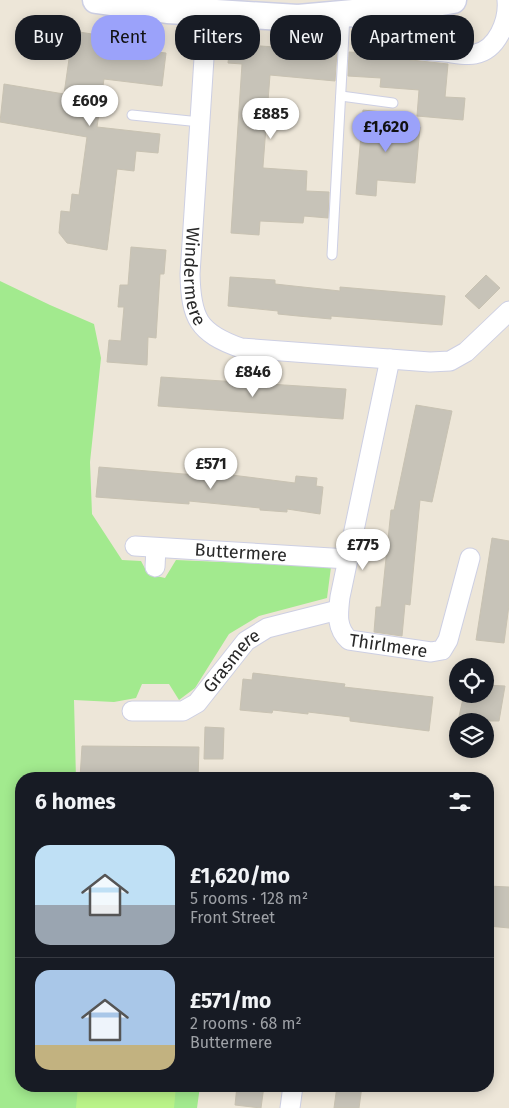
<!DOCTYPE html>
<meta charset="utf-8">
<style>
:root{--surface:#171b24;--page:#242831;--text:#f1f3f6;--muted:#9ea1a6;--line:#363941;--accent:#9ba2fa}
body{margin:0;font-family:"Fira Sans",sans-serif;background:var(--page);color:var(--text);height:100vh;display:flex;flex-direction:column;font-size:19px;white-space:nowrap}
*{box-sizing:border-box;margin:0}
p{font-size:16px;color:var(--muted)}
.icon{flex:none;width:28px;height:28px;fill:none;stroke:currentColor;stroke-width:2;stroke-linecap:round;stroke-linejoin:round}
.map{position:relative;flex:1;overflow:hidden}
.details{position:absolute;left:15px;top:772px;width:479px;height:320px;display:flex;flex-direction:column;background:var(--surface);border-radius:20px;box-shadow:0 2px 12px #0003}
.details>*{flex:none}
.hud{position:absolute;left:15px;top:15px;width:480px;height:45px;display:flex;gap:10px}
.controls{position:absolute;left:449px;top:658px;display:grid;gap:10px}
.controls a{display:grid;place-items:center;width:45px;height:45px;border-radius:50%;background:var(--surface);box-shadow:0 2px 12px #0003;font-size:25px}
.price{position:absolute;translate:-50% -42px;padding:0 11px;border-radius:18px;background:#fff;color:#222;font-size:16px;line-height:32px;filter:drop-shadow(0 1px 2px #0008)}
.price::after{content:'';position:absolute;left:50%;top:30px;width:15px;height:11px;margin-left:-8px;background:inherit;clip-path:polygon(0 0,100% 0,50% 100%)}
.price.active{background:var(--accent);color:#111}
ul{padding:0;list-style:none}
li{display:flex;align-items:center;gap:15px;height:125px;padding:0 20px}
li+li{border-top:1px solid var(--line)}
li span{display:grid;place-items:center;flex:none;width:140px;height:100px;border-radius:15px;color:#555}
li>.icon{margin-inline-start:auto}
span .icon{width:60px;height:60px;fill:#fffc;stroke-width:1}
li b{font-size:21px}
h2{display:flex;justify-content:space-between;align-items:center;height:60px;padding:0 20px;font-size:21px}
.chip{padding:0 18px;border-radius:20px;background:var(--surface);box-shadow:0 2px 12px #0003;font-size:18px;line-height:45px}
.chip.active{background:var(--accent);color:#111}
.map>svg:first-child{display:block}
</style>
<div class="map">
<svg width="509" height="1108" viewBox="0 0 509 1108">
<rect width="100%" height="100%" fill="#ede6d8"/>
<!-- green -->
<polygon fill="#a2ea8e" points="0,281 50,305 94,324 101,358 90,462 92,514 122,560 141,561 148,574 165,578 176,560 331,567 327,598 259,616 229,634 195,688 179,700 169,684 142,684 136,698 114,702 74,700 76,779 21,779 21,1086 200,1086 197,1108 0,1108"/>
<!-- pitch -->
<polygon fill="#b9f388" points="78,1086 176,1086 174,1108 76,1108"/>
<!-- building -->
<g fill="#c7c3b8" stroke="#c8c2b2">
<polygon points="73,31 92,34 91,40 118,45 121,41 135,44 139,50 166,53 162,86 104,79 97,127 160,134 158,153 136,151 134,171 117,169 107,250 67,243 59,233 61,211 70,212 72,194 79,195 87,137 0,122 4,84 64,94"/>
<polygon points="230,44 337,51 335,81 270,75 263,166 263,168 307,171 306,191 329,192 328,218 304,216 303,223 260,221 259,235 231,233 242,64 228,63"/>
<polygon points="349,52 384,54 411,60 448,64 445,97 465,98 463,120 417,116 419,90 380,87 381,78 348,76"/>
<polygon points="363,110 382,112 381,124 420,127 415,183 377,180 376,196 356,194"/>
<polygon points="131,247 166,250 164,274 160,274 156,338 148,337 147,365 107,362 109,340 121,341 124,307 118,307 120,285 128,285"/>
<polygon points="486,275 500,288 479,309 465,296"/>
<polygon points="230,277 275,280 275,284 340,291 340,287 445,296 442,325 331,316 331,319 298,316 278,314 278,311 228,306"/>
<polygon points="161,377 346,389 343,419 158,406"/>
<polygon points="416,405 452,411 432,502 420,500 410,605 405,604 402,636 374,632 376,607 381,607 391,510 394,510"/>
<polygon points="99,467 196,475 197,472 224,474 295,483 296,476 317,478 316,486 323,487 320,514 287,509 287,512 260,510 260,508 189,501 189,504 96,497"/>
<polygon points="492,538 509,541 509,605 504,643 476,640"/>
<polygon points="253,673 345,684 344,687 433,697 429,731 350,721 350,717 308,712 308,714 273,710 272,713 240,710 243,679 252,680"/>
<polygon points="485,685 505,686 499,721 458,721 464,694 485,694"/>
<polygon points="205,727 224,728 223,759 204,759"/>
<polygon points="82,746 199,747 198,779 80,778"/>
<polygon points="488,886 509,887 509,928 488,926"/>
<polygon points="237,1086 264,1086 261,1108 235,1105"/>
<polygon points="337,1086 362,1086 359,1108 334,1108"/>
</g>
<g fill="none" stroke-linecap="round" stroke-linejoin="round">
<!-- lane casing -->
<g stroke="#cdcfe3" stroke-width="11">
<g id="lane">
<polyline points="341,96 393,103"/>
<polyline points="132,115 200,122"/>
<polyline points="332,255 345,15"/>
</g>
</g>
<!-- street casing -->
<g stroke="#cdcfe3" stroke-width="21">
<g id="street">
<path id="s1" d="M207,12L190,274C191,318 198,333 241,348L430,362L450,361L466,352L509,311"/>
<path d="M357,13C359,17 360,23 363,27C376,48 422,50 445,52C454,53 466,56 475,54C497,50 509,21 507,0"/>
<path id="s2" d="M390,359L340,597C338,614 336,628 349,640L431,652L442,650L448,640L470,558"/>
<path id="s3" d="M135,546L348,559"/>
<polyline points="155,567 156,548"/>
<path id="s4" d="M132,711H183L197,703L246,641L267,628L338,610"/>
<polyline points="290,1108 293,1086"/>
</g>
</g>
<!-- secondary casing -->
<g stroke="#cdcfe3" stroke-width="29">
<polyline id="secondary" points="96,0 167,10 298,18 408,8 453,0"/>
</g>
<!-- lane -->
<use href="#lane" stroke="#fff" stroke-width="9"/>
<!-- street -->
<use href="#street" stroke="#fff" stroke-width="19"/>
<!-- secondary -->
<use href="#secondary" stroke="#fff" stroke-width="26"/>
</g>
<g text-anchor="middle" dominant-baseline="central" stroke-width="4.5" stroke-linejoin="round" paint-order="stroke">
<!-- street labels -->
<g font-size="18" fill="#282828" stroke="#fff">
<text stroke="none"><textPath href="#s1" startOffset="265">Windermere</textPath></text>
<text stroke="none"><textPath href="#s3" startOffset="106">Buttermere</textPath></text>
<text stroke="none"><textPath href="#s2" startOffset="329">Thirlmere</textPath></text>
<text stroke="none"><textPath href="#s4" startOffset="122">Grasmere</textPath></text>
</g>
</g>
</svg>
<div class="controls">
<a><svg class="icon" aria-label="locate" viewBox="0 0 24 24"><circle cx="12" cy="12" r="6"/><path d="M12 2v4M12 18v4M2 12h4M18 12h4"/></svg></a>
<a><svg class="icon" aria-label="layers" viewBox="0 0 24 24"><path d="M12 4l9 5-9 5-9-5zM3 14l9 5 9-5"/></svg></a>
</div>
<b class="price" style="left:90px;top:127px">£609</b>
<b class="price" style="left:271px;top:140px">£885</b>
<b class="price active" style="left:386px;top:153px">£1,620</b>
<b class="price" style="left:253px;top:398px">£846</b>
<b class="price" style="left:211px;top:490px">£571</b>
<b class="price" style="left:363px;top:571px">£775</b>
<div class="hud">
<a class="chip">Buy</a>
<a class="chip active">Rent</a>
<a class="chip">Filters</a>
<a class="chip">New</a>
<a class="chip">Apartment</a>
</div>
<section class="details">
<h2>6 homes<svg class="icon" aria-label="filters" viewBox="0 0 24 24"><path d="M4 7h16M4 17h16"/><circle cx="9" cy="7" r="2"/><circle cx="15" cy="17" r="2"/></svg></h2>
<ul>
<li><span style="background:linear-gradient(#bfe0f5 60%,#9aa5b1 0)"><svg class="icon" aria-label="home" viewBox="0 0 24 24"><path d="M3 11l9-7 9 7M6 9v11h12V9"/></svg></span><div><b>£1,620/mo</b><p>5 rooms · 128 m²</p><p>Front Street</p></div></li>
<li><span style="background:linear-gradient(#a9c7e8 75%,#c2b280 0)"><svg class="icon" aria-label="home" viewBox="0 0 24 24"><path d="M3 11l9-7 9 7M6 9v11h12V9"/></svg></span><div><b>£571/mo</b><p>2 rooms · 68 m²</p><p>Buttermere</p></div></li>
</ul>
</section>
</div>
